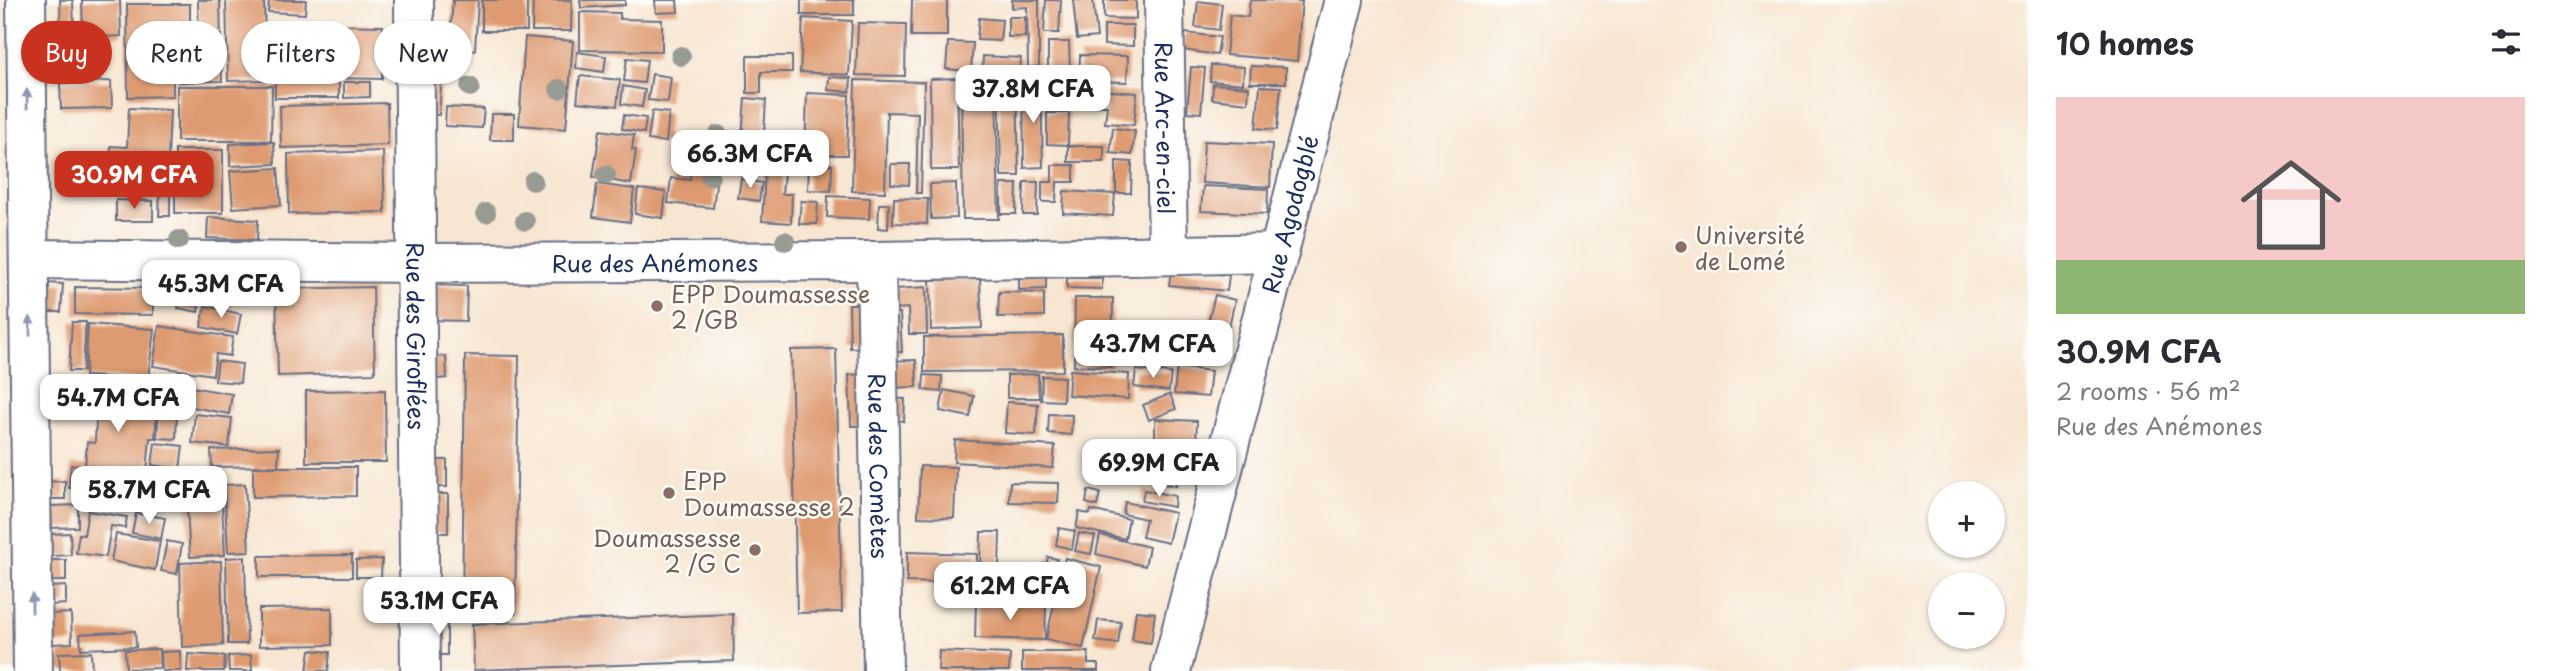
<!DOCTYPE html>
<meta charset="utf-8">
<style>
:root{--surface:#fff;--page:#f2f2f3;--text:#2b2b33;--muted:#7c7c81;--accent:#c8321e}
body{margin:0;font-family:"Playpen Sans",sans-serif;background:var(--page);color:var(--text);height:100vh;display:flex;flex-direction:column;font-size:26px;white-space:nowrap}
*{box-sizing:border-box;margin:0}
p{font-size:23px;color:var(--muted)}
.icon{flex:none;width:38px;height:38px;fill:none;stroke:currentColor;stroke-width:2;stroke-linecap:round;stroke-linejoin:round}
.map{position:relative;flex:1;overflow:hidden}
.details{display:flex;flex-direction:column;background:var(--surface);width:525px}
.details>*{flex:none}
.top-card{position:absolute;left:21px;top:21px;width:665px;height:63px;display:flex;gap:14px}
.buttons{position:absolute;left:1928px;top:481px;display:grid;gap:14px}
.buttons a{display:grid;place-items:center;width:77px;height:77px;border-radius:50%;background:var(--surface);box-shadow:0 2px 5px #0004;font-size:35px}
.price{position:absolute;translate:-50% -60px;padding:0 16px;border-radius:14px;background:#fff;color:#222;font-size:23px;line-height:46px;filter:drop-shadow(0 2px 4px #0008)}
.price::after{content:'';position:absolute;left:50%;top:42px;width:21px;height:16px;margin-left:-10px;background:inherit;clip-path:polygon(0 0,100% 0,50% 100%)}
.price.active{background:var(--accent);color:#fff}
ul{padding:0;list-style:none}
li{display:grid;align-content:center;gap:14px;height:371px;padding:0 28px}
li span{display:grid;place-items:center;height:217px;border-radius:0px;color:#555}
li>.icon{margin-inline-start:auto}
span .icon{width:126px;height:126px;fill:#fffc;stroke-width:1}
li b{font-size:30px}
h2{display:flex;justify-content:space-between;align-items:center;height:84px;padding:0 28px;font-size:30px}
.pill{padding:0 24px;border-radius:32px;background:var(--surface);box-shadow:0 2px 5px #0004;font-size:24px;line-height:63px}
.pill.active{background:var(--accent);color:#fff}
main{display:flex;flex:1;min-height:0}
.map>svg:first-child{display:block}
</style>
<main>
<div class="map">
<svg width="2028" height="671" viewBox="0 0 2028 671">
<rect width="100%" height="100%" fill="#fdfcf7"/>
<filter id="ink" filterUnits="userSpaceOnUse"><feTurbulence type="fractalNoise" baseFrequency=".0143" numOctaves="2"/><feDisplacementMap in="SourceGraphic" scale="14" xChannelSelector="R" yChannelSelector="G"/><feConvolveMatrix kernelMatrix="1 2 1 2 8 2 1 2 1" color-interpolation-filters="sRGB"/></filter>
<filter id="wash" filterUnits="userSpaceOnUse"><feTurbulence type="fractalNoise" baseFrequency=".00686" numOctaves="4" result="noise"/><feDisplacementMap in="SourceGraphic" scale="28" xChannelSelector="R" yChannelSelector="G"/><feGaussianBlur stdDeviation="1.57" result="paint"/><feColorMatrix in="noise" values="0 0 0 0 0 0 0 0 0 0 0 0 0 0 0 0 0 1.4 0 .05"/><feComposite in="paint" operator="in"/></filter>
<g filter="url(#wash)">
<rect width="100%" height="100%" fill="#f7e6d1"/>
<g id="blocks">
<!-- building -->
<g fill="#de9a70">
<polygon points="60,0 73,0 74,31 61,32"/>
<polygon points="82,0 120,0 121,36 83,38"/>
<polygon points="198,0 220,0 222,81 178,82 178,59 199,59"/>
<polygon points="226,0 264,0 266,80 228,81"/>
<polygon points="269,0 306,0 305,14 268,12"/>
<polygon points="453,0 478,0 475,50 449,49"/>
<rect x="482" y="0" width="45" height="31"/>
<polygon points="533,0 572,0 571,31 532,31"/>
<polygon points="580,0 625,0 625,5 581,8"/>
<polygon points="655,0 677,0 678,12 656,13"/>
<rect x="801" y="0" width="53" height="15"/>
<polygon points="912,0 947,0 947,36 911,36"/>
<polygon points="1012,0 1039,0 1039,67 1028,67 1027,7 1012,8"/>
<polygon points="1046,0 1061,0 1059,33 1044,33"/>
<polygon points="1073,0 1093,0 1097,37 1077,39"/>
<polygon points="1104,0 1136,0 1136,19 1104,18"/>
<polygon points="1250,0 1302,1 1297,61 1226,55 1230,15 1248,17"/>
<polygon points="1198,1 1222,4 1219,30 1195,27"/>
<polygon points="127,4 190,4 190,43 173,43 173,96 128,97"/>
<polygon points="580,12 620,13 620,19 662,20 662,51 580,50"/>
<rect x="1008" y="17" width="17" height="20"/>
<polygon points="803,18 852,21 849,75 800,72"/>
<polygon points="979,18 1002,20 1000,41 977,40"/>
<polygon points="858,23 906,24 905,76 856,75"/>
<polygon points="279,24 383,26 382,79 278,77"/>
<polygon points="1104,25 1133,25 1133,46 1104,45"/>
<polygon points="425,33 441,34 439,68 422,66"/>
<polygon points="1185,33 1220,37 1217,55 1183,50"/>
<polygon points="525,37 573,41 566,129 519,125"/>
<polygon points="948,42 973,43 971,71 946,69"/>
<polygon points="1048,42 1069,42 1070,73 1048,73"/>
<polygon points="577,52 606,56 604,72 576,68"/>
<polygon points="1080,55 1128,56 1127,82 1079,81"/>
<polygon points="747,56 792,56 792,72 761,72 761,93 747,93"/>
<polygon points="983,56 1021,58 1019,77 982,74"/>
<polygon points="627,58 647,60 644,83 624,81"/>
<polygon points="1211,65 1244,67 1243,84 1210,81"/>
<polygon points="1251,66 1286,67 1286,83 1250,83"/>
<polygon points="1191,67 1205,68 1201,113 1187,112"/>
<polygon points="425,73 442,75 439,115 422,114"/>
<polygon points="652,74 671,77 668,102 648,100"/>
<polygon points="580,76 620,80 617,106 577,102"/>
<polygon points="829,77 851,78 850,92 828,90"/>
<polygon points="957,78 959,170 931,170 930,79"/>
<rect x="275" y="80" width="64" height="18"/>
<polygon points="855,80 924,82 921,193 916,193 918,113 887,112 885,192 852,191"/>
<polygon points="999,80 1017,80 1019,176 1001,176"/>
<polygon points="111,81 112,108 61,109 60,83"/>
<polygon points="1023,81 1041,81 1043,167 1024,168"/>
<polygon points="344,82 370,82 370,97 344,98"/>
<polygon points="996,84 999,219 963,219 961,85"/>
<polygon points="1213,84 1249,87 1248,103 1212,99"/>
<polygon points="177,86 272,86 271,141 177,141"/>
<polygon points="623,86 645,90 642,107 621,104"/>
<polygon points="1260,86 1281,87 1277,130 1256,128"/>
<polygon points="1097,90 1137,93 1134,125 1105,123 1107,106 1096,106"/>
<polygon points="807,93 849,95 847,155 805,155"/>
<polygon points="745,98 766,100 763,150 741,149"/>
<polygon points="387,103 388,145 281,148 280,106"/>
<polygon points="446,107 484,109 482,128 445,126"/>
<polygon points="129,108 170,110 167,182 109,180 111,146 127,147"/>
<polygon points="652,111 669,113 666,142 648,140"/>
<polygon points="1047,113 1069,113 1068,145 1047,144"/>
<polygon points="491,114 514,114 514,140 490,140"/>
<polygon points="624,115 646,118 644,133 622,129"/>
<polygon points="1113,128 1135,131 1132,155 1110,153"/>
<polygon points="600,130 634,135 632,150 636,150 631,184 593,177"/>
<polygon points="696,137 732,141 730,158 693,154"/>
<polygon points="1204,141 1272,144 1270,187 1202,183"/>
<polygon points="274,142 275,164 230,166 230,144"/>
<rect x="1068" y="146" width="36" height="16"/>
<rect x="175" y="150" width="48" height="63"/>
<polygon points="383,151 385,212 289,214 288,154"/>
<polygon points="761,154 787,154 788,166 761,167"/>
<polygon points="693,158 719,161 713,208 668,203 671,178 690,180"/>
<polygon points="1116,161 1132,162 1131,193 1116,193"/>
<polygon points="809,164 832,165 831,191 808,190"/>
<polygon points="891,164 910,164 909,185 891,184"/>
<polygon points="1052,165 1074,165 1074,182 1057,182 1056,202 1042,202 1042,182 1052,182"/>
<polygon points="278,168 281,205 233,208 230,171"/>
<polygon points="765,172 784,173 782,194 792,194 791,223 762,221"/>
<polygon points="741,179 762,183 759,201 738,198"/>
<polygon points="1024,182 1038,182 1037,215 1023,215"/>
<polygon points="956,183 957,218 931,219 930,184"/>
<polygon points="597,184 634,189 630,222 593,217"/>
<polygon points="1001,184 1017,184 1016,214 1001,214"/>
<polygon points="1203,186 1268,189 1267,214 1201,211"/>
<polygon points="160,188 170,188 170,216 159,216"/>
<polygon points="638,189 666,192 663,218 635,214"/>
<polygon points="1064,191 1115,194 1113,216 1063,213"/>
<polygon points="828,196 870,198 869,219 827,217"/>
<polygon points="894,198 928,199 927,224 893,223"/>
<polygon points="116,200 153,201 153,221 116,221"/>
<polygon points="801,201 818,202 817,224 799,224"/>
<polygon points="879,204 889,204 888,229 878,228"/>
<polygon points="208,217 258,220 257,240 207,238"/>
<polygon points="1171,270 1229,275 1227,291 1169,285"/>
<polygon points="1019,274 1046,274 1046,289 1019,290"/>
<polygon points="980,278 982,328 931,330 930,280"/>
<polygon points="1067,278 1102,278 1102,289 1067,288"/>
<polygon points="46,283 63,284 61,312 44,312"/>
<polygon points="182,283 202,287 198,312 178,308"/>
<polygon points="428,285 467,286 466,321 426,320"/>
<polygon points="207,286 233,290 230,305 204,300"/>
<polygon points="75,287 153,288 153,315 75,314"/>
<polygon points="373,287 375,373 278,376 276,289"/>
<polygon points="926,287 927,334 909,334 908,308 896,309 896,289"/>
<polygon points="999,292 1044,293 1044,316 998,317"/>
<polygon points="1215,295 1235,300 1225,344 1204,339"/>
<polygon points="1075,298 1113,298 1112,367 1074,366"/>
<polygon points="849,304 863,304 865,347 850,348"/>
<polygon points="205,306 241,314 237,334 201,327"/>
<polygon points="885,313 900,313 902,352 894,352"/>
<polygon points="72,322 86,322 83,371 69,371"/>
<polygon points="88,324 154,329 148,379 85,376"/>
<polygon points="159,326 233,337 230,356 216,354 213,375 153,366"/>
<polygon points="1063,335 1063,371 924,372 924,337"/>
<polygon points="1122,341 1176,349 1174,361 1120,354"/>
<polygon points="836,349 842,612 797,613 791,350"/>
<polygon points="465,355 519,356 515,614 462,613"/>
<polygon points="446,356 447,378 429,380 428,358"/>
<polygon points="916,360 917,387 885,388 884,361"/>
<polygon points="218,361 242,364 240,383 215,381"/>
<polygon points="1177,367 1211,371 1208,397 1174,394"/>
<polygon points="1070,370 1129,374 1128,399 1068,395"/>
<polygon points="1136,370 1171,373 1169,391 1134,387"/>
<polygon points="867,374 869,426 851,426 849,375"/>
<polygon points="1038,374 1039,398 1007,398 1007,375"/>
<polygon points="924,375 942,376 941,392 923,390"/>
<polygon points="1042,376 1064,377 1063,401 1041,400"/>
<polygon points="160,380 178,380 176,439 157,438"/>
<polygon points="90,382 159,386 155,438 150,438 147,471 113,469 111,490 69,488 71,465 85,466 87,442 95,443 96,419 99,419 100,403 88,402"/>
<polygon points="191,387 232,394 229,414 187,406"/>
<polygon points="385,390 386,462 306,462 306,391"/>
<polygon points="944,390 974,396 970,417 940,411"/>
<polygon points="1170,394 1176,409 1149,420 1143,405"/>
<polygon points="884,398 905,399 904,421 883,420"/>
<polygon points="1007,402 1038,404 1036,435 1005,433"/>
<polygon points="195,414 232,418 229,447 192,443"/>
<polygon points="1049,414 1072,415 1071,435 1048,433"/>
<polygon points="1155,419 1197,421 1196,444 1155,442"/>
<polygon points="955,440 1055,446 1053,468 954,462"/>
<polygon points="155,443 183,446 180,469 152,465"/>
<polygon points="279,448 278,466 212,467 211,450"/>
<polygon points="425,460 447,460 447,487 426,487"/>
<polygon points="1164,460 1180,463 1176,486 1159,483"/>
<polygon points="920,466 956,467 954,518 918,517"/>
<polygon points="253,467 356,467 356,496 253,497"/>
<polygon points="152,469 180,473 178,487 150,484"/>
<polygon points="220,474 225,555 190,557 185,476"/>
<polygon points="65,481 65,499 44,499 43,482"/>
<polygon points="1010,482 1059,483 1058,503 1009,502"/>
<polygon points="245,484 249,551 228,552 224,485"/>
<polygon points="1088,490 1100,493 1097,506 1086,503"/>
<polygon points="1144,490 1175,496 1174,507 1142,501"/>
<polygon points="425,494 448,494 448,533 426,533"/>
<polygon points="1125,502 1175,513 1168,543 1142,537 1146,519 1123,514"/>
<polygon points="78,505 78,527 52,528 51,506"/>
<polygon points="1091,510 1129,519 1125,539 1076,528 1079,512 1090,514"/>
<polygon points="88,511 127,517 125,528 111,526 106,557 76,553 79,534 84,535"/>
<polygon points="136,513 165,518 161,539 132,533"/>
<polygon points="1059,528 1075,531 1072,549 1056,545"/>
<polygon points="981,532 1000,532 999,570 980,569"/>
<polygon points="70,533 71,555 52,556 51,534"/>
<polygon points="1079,533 1095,536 1091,554 1075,551"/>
<polygon points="116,534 160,541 155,570 111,561"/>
<polygon points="1100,535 1149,547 1145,566 1096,554"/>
<polygon points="167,541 182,544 177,574 161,571"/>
<polygon points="907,552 977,554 977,584 907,582"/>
<polygon points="352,555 352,577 259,577 259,556"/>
<polygon points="245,557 247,644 228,644 226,558"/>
<polygon points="1048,557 1057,559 1052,580 1043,579"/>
<polygon points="1065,558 1101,567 1083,648 1046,639"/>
<polygon points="382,559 381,577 356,577 356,560"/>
<rect x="51" y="560" width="15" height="21"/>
<polygon points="221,561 223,645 182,647 180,563"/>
<polygon points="66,586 66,604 52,605 51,587"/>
<polygon points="976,603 1046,605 1045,640 975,638"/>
<polygon points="332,608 332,645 259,646 259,609"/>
<polygon points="1136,611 1155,613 1151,643 1132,640"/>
<polygon points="71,613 72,643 53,644 52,614"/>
<polygon points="733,614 734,661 474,670 472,624"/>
<rect x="430" y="619" width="17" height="36"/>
<polygon points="1098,620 1121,622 1118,644 1095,641"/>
<polygon points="135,631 136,647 81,649 80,634"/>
<polygon points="159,649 160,668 126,669 125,650"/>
<polygon points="310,650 330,652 328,671 307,671"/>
<polygon points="180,651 181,671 162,671 161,652"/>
<polygon points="939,651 1010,654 1009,671 938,671"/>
<polygon points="91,652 92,671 60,671 59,653"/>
<polygon points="1022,652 1088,652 1088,664 1098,664 1098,671 1022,671"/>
<polygon points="188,654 225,656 224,671 187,671"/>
<polygon points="251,655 252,671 229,671 228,656"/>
</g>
</g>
</g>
<g filter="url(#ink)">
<use href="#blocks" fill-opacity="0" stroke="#686f86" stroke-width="2"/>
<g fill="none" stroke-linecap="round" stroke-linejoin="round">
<!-- minor casing -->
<g stroke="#686f86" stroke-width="42">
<g id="minor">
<path id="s1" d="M414,0L420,671"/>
<path id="s2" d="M1164,0L1168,255"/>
<path id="s3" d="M30,259L417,263L876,261L1279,253"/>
<path id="s4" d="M876,261L883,671"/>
<path id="s5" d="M1171,671L1344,0"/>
</g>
</g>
<!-- major casing -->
<g stroke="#686f86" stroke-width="42">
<polyline id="major" points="26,0 33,671"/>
</g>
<!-- minor -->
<use href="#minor" stroke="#fff" stroke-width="38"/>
<!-- major -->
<use href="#major" stroke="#fff" stroke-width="38"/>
</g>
<!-- trees -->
<g fill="#989b94">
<circle cx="681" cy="56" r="10"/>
<circle cx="470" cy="87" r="10"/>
<circle cx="559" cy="89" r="10"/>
<circle cx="718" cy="135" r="10"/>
<circle cx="606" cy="175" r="10"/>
<circle cx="710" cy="176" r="10"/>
<circle cx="533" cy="181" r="10"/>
<circle cx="486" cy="213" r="10"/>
<circle cx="525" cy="221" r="10"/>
<circle cx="179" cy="240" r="10"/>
<circle cx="785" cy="241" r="10"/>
</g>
<!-- one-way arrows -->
<defs><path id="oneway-solid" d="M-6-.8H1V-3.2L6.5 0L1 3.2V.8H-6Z" transform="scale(1.75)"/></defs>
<g fill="#8d97ae">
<use href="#oneway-solid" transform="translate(27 99) rotate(-91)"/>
<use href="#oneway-solid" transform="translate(30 326) rotate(-90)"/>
<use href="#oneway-solid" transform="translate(32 603) rotate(-90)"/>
</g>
</g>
<!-- markers -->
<g fill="#8d6e63" stroke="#fdfcf7" stroke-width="2.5">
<circle cx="1681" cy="247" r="7"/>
<circle cx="657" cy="306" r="7"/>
<circle cx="669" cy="493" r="7"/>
<circle cx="755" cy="550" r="7"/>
</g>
<g text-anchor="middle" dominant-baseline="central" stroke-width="5" stroke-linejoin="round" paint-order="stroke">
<!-- street labels -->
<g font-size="23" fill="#1b2f5e" stroke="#fdfcf7">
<text stroke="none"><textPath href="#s2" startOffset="128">Rue Arc-en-ciel</textPath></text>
<text stroke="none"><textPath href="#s5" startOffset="472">Rue Agodogblé</textPath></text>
<text stroke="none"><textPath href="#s3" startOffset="625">Rue des Anémones</textPath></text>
<text stroke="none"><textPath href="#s1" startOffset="336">Rue des Giroflées</textPath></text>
<text stroke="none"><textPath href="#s4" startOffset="205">Rue des Comètes</textPath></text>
</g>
<!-- education labels -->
<g font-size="23" fill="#785e54" stroke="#fdfcf7" text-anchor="start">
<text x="1695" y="234">Université<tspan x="1695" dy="26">de Lomé</tspan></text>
<text x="671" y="293">EPP Doumassesse<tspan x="671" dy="26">2 /GB</tspan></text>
<text x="683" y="480">EPP<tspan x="683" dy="26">Doumassesse 2</tspan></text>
<text x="741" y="537" text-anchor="end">Doumassesse<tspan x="741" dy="26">2 /G C</tspan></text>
</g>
</g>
</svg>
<div class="buttons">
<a>+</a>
<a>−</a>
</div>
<b class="price" style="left:1033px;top:125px">37.8M CFA</b>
<b class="price" style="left:750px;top:190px">66.3M CFA</b>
<b class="price active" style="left:134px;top:211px">30.9M CFA</b>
<b class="price" style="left:221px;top:320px">45.3M CFA</b>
<b class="price" style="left:1153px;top:380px">43.7M CFA</b>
<b class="price" style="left:118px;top:434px">54.7M CFA</b>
<b class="price" style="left:1159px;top:499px">69.9M CFA</b>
<b class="price" style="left:149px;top:526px">58.7M CFA</b>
<b class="price" style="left:1010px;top:622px">61.2M CFA</b>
<b class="price" style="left:439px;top:637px">53.1M CFA</b>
<div class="top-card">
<a class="pill active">Buy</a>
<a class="pill">Rent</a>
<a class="pill">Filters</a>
<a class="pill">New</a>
</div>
</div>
<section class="details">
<h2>10 homes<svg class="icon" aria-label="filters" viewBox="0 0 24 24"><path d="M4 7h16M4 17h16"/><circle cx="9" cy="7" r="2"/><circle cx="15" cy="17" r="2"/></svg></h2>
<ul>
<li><span style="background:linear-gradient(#f6c9c9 75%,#8fb573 0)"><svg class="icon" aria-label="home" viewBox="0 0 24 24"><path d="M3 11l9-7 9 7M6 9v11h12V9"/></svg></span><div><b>30.9M CFA</b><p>2 rooms · 56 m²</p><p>Rue des Anémones</p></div></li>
</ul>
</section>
</main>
